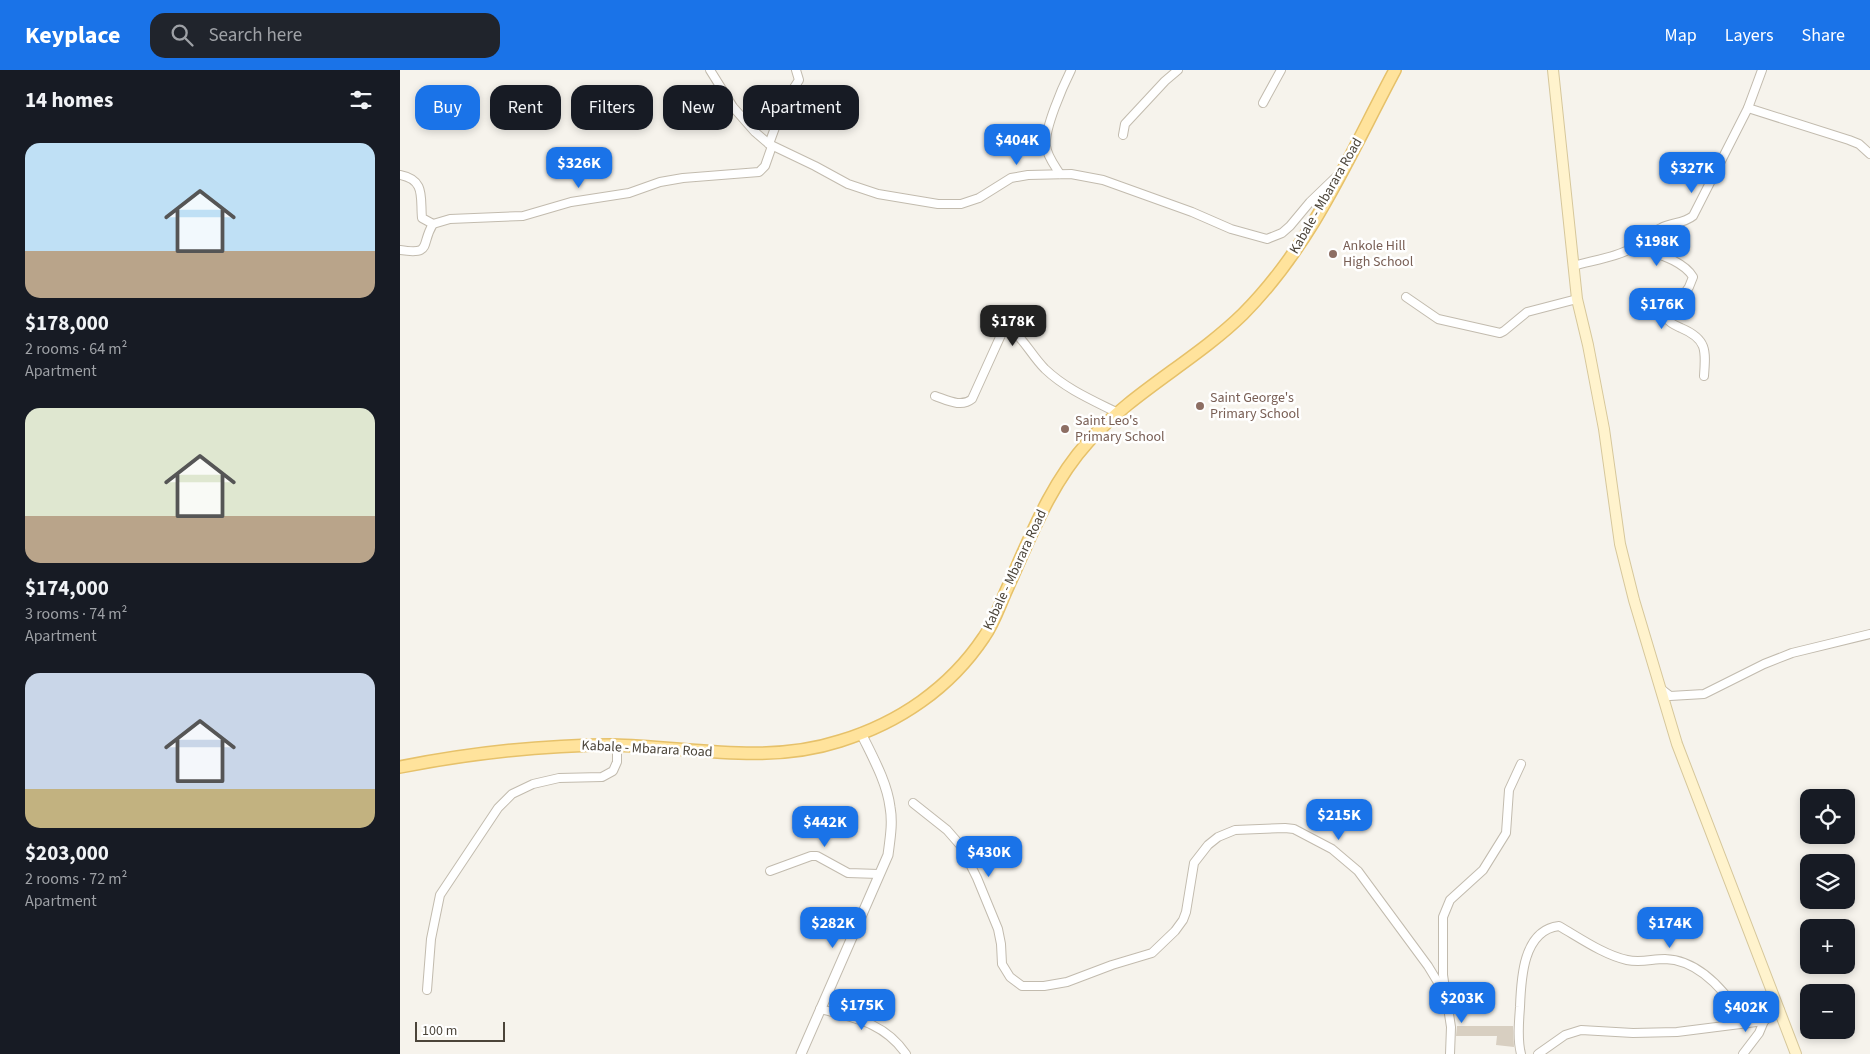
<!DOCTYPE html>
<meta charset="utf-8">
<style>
:root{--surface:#171b24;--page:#20242c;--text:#f1f3f6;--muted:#9ea1a6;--accent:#1a73e8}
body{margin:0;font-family:"Source Sans 3",sans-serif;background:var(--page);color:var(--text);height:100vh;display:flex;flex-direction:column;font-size:19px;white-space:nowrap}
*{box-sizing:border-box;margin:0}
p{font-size:16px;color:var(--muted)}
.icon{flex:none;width:28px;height:28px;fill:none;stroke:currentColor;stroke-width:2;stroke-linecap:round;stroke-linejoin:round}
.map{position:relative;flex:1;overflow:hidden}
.details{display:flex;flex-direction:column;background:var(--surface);width:400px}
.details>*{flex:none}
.hud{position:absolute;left:15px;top:15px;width:475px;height:45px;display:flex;gap:10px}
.fabs{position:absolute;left:1400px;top:719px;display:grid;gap:10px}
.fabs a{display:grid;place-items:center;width:55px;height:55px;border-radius:10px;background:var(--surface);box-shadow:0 2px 8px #0003;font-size:25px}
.scale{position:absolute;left:15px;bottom:12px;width:90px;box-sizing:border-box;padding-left:5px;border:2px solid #4b4439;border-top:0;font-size:14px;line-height:18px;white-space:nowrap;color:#4b4439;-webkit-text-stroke:4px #fff;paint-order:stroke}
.price{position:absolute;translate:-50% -42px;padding:0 11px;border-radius:10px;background:var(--accent);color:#fff;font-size:16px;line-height:32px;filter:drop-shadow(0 1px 2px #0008)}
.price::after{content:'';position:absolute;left:50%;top:30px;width:15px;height:11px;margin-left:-8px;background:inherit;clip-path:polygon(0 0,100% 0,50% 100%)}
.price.selected{background:#222;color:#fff}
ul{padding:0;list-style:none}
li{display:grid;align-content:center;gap:10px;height:265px;padding:0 25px}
li span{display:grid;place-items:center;height:155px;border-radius:15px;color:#555}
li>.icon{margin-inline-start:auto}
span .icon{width:90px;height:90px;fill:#fffc;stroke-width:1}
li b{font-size:21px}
h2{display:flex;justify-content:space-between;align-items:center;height:60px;padding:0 25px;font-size:21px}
.chip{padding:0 18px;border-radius:15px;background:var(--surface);box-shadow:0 2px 8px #0003;font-size:18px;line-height:45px}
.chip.selected{background:var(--accent);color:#fff}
header{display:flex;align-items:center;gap:30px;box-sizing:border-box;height:70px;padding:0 25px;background:var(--accent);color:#fff}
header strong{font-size:24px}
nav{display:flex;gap:28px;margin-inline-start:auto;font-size:18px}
.search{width:350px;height:45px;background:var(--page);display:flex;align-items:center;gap:12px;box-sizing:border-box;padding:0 18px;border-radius:15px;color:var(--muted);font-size:19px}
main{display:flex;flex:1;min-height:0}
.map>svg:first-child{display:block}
</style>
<header>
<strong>Keyplace</strong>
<div class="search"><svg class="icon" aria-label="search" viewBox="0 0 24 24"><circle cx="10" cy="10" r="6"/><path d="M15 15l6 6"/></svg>Search here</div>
<nav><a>Map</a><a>Layers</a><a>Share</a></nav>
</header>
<main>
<section class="details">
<h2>14 homes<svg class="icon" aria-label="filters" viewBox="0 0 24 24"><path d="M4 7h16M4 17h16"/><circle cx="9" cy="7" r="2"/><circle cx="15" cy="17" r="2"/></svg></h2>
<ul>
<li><span style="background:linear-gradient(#bfe0f5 70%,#b9a48a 0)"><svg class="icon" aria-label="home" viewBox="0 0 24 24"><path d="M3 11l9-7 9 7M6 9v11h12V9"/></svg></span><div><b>$178,000</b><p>2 rooms · 64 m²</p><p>Apartment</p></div></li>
<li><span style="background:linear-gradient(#dfe7d0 70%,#b9a48a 0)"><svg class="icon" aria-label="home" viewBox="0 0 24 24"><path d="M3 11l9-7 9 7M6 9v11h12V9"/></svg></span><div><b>$174,000</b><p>3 rooms · 74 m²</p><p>Apartment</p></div></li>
<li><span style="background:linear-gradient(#c9d6e8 75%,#c2b280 0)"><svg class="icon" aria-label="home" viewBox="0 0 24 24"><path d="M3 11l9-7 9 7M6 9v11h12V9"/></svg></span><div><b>$203,000</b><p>2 rooms · 72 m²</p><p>Apartment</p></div></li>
</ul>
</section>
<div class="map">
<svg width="1470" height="984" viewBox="0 0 1470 984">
<rect width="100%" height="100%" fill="#f6f3ec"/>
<!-- building -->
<polygon fill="#d8cfc1" points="1057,956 1113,956 1114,977 1096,975 1097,966 1056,966"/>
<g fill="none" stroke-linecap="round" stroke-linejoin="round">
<!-- minor casing -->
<g stroke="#c2bbae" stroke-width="10">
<g id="minor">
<polyline points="310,0 333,37 355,62 369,74 415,96 448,114 478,124 538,134 561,134 579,128 611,108 628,105 671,104 703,110 792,142 831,159 867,169 882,163 890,156 910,132 936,107"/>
<polyline points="863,33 881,0"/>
<polyline points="1348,38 1449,70 1459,74 1470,84"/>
<polyline points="723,65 725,54 765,11 778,0"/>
<polyline points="369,74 384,33 399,10 396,0"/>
<path d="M660,104C655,96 647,86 646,76C644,59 663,16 671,0"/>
<path d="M0,105C26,110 20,128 22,148L33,154"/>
<path d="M1236,176C1254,183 1283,190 1293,207L1289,217L1267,249C1271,254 1275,255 1281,258C1307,269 1306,280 1304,306"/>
<path d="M0,180C33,185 20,175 33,154L50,149L123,146L171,132L229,123L260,112L283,108L359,102L365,96L372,76"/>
<path d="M1173,196C1194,190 1218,187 1236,176C1245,171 1252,162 1261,158C1272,152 1283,154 1293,146L1348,38L1362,0"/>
<polyline points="1006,227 1038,249 1100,263 1104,261 1127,242 1177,229"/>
<path d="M535,326C547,330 561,338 572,329L601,265L605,259L610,258C624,269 632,286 645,299C666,319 692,330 718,343"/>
<polyline points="1261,619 1270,626 1304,624 1364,594 1392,583 1470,564"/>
<polyline points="513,733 547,760 561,776 577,808 598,859 601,874 602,894 610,907 622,916 644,916 667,912 712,895 752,883 775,861 783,850 786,842 794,793 808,775 818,767 835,760 885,758 894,759 932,779 958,801 1028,896 1045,924"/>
<polyline points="370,801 411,786 417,786 448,803 479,804"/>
<polyline points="27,920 31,869 40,825 98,738 112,724 133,714 159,708 202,707 213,701 217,692 217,675"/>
<path d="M420,939C454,948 484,952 506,984"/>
<polyline points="1050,984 1051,957 1043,905 1043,847 1050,830 1083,800 1106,763 1109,720 1121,694"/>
<path d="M1121,984C1117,969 1119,952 1120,937C1121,909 1123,860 1159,856C1180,868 1204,885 1227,890C1241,893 1252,889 1265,889C1302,890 1329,926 1346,954"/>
<polyline points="1138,984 1165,965 1181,960 1233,963 1277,962 1364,951 1380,940"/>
<polyline points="1343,984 1359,963 1364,951"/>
</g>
</g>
<!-- tertiary casing -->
<g stroke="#c2bbae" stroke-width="11">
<path id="tertiary" d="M401,984L488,785C490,769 493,753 490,737C487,712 472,686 461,663"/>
</g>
<!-- secondary casing -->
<g stroke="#d6c79b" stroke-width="12">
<polyline id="secondary" points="1153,0 1177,229 1188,275 1204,359 1220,474 1234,530 1277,674 1396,984"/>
</g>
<!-- primary casing -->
<g stroke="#e6c16a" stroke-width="14">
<path id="primary" d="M0,697C71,683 141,675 213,675C289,677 366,695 440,671C499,653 550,618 584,567C594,553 600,534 607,519C630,468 650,414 688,372C732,322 795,291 843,244C912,175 950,84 995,0"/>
</g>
<!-- minor -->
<use href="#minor" stroke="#fff" stroke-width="8"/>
<!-- tertiary -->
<use href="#tertiary" stroke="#fff" stroke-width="9"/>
<!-- secondary -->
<use href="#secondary" stroke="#fff3cd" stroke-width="10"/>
<!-- primary -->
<use href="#primary" stroke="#ffe39c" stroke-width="11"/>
</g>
<!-- markers -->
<g fill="#8d6e63" stroke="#fff" stroke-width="2">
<circle cx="933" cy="184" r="5"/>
<circle cx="800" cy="336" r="5"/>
<circle cx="665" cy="359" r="5"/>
</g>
<g text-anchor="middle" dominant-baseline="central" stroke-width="5" stroke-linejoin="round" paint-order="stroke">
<!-- street labels -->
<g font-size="14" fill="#4b4439" stroke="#fff">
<text transform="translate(926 126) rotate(-60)">Kabale - Mbarara Road</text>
<text transform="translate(615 500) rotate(-65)">Kabale - Mbarara Road</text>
<text transform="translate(247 679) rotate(3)">Kabale - Mbarara Road</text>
</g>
<!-- education labels -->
<g font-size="14" fill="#785e54" stroke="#fff" text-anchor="start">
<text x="943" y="176">Ankole Hill<tspan x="943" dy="16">High School</tspan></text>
<text x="810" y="328">Saint George's<tspan x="810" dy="16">Primary School</tspan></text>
<text x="675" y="351">Saint Leo's<tspan x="675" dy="16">Primary School</tspan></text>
</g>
</g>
</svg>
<div class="fabs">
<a><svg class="icon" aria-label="locate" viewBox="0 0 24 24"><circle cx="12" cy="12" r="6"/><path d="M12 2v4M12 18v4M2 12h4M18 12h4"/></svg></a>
<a><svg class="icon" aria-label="layers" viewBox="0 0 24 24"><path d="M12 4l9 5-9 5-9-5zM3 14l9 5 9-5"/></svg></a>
<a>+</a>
<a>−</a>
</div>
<div class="scale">100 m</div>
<b class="price" style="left:617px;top:96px">$404K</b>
<b class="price" style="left:179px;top:119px">$326K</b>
<b class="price" style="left:1292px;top:124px">$327K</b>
<b class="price" style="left:1257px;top:197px">$198K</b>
<b class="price" style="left:1262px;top:260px">$176K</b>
<b class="price selected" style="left:613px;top:277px">$178K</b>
<b class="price" style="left:939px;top:771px">$215K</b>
<b class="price" style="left:425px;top:778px">$442K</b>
<b class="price" style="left:589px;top:808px">$430K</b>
<b class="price" style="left:433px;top:879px">$282K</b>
<b class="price" style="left:1270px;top:879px">$174K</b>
<b class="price" style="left:1062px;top:954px">$203K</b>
<b class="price" style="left:462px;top:961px">$175K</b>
<b class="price" style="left:1346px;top:963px">$402K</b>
<div class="hud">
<a class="chip selected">Buy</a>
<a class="chip">Rent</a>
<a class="chip">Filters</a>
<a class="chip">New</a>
<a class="chip">Apartment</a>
</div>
</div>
</main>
